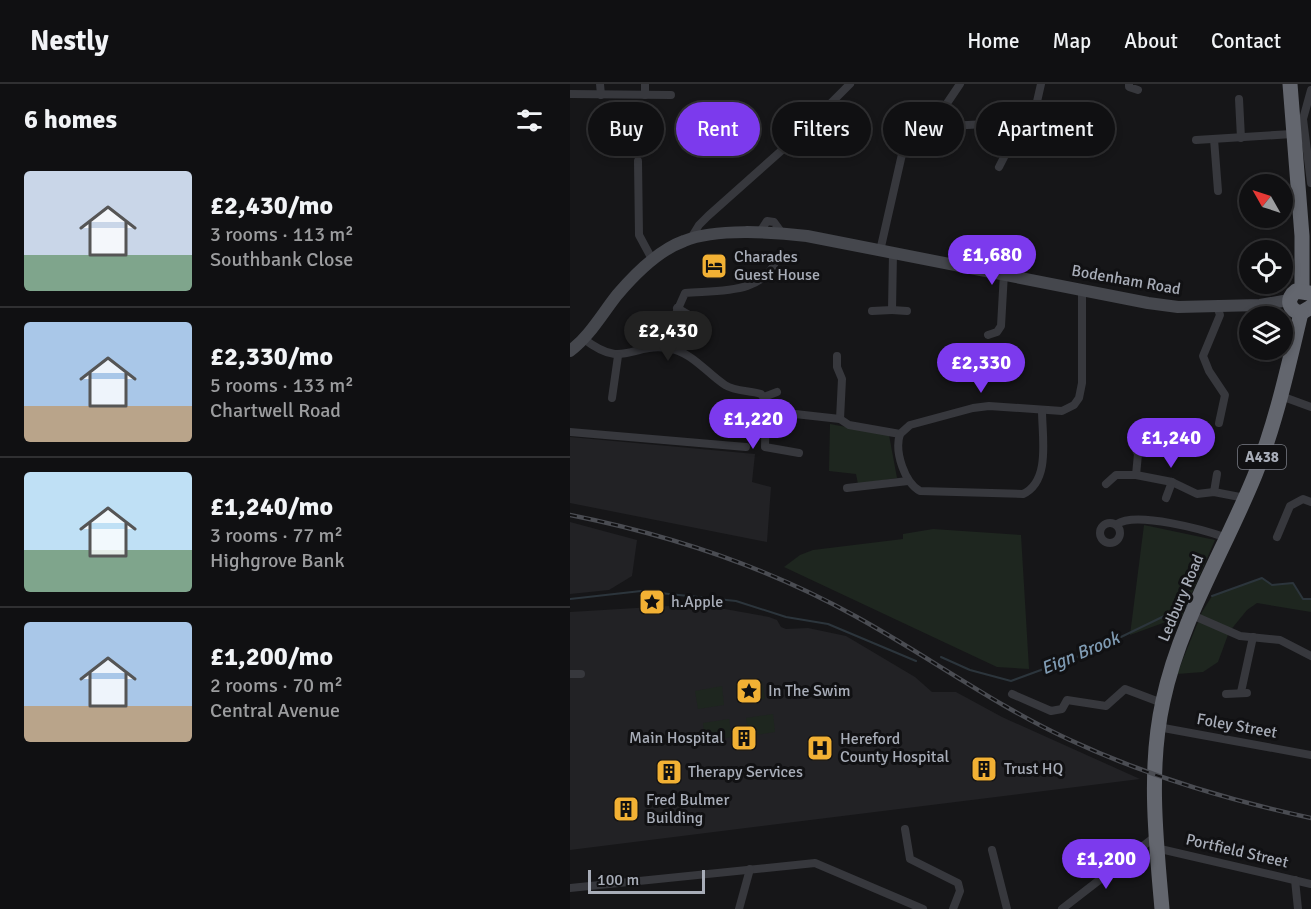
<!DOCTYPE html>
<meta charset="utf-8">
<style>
:root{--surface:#101012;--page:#19191b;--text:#f1f3f6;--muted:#9c9d9f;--line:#303032;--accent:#7c3aed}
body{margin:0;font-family:Signika,sans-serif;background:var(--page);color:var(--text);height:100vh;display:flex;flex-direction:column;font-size:22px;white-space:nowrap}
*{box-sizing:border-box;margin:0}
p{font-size:20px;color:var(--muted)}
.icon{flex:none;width:33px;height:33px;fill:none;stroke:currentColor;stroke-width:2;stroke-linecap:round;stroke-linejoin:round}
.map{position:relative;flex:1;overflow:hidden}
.panel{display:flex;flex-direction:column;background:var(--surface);width:570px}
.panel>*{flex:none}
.banner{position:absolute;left:18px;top:18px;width:570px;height:54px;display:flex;gap:12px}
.needle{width:39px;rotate:309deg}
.buttons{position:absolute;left:669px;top:90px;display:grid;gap:12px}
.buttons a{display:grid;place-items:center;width:54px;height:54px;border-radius:50%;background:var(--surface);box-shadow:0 3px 9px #0003,0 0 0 2px var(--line);font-size:30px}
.scale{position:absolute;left:18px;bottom:15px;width:117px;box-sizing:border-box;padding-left:6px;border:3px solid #a8adb8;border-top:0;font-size:16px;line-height:21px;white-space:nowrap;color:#a8adb8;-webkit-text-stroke:4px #111113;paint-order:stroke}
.price{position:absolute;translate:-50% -51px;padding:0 14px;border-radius:21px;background:var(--accent);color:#fff;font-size:20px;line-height:39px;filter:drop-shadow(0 2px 3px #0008)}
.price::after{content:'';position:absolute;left:50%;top:36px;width:18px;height:14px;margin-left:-9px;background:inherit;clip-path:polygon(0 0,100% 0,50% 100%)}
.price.current{background:#222;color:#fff}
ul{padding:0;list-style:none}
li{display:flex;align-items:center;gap:18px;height:150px;padding:0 24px}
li+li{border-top:2px solid var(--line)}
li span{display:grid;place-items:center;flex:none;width:168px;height:120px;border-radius:6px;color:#555}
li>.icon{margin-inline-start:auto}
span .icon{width:72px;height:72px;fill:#fffc;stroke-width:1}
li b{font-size:26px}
h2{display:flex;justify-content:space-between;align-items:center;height:72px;padding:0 24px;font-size:26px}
.pill{padding:0 21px;border-radius:27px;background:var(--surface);box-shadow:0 3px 9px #0003,0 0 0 2px var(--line);font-size:21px;line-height:54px}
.pill.current{background:var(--accent);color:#fff}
header{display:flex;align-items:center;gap:36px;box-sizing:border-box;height:84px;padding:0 30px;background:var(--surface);border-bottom:2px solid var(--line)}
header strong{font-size:28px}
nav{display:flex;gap:33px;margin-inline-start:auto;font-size:21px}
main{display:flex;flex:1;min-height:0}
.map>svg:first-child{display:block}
</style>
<header>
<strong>Nestly</strong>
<nav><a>Home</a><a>Map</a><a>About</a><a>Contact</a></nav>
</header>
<main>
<section class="panel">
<h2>6 homes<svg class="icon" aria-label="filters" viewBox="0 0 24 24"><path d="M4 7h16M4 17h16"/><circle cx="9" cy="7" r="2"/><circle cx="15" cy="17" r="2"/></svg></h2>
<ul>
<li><span style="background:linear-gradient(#c9d6e8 70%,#7fa58c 0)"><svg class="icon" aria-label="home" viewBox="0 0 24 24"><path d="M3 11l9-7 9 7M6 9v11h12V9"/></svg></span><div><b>£2,430/mo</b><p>3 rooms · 113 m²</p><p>Southbank Close</p></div></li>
<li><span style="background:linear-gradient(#a9c7e8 70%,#b9a48a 0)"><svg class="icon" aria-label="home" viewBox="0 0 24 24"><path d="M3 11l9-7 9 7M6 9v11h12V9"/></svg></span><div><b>£2,330/mo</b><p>5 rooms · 133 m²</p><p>Chartwell Road</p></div></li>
<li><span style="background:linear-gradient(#bfe0f5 65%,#7fa58c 0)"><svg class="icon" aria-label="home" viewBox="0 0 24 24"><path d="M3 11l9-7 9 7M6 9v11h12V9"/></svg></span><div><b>£1,240/mo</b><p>3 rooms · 77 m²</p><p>Highgrove Bank</p></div></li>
<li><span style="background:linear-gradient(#a9c7e8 70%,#b9a48a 0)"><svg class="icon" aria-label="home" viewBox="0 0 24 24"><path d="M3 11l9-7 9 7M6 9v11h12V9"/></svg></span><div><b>£1,200/mo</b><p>2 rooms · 70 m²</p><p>Central Avenue</p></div></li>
</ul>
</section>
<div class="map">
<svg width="741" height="825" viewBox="0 0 741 825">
<rect width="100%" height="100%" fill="#161618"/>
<!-- built -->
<g fill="#222225">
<polygon points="0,353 185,370 182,398 201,403 197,458 0,419"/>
<polygon points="0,438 67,456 62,492 39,506 0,510"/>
<polygon points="116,521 138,522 199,533 207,536 211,543 216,545 238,544 276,552 345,593 362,608 386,608 432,633 570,695 0,766 0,528"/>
</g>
<!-- green -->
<g fill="#1e261f">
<polygon points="260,340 319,351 327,394 288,400 286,390 259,387"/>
<polygon points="574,441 645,456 612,532 560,551"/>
<polygon points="363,445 451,451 459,585 427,583 214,483 230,471 243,466 333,455 333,450"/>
<polygon points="692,494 702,501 723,499 733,515 741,515 741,528 687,519 677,526 659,548 648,578 633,588 607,590 632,528 642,512"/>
<polygon points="192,597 195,615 168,619 165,601"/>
<polygon points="152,602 154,621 128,625 125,607"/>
<polygon points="203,630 205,648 179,652 176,634"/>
<polygon points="159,635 162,653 135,658 133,639"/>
</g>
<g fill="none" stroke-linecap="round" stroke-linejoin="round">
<!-- stream -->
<g stroke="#2c353c" stroke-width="2">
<polyline points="642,512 692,494 702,501 723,499 733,515 741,515"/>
<polyline points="0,515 71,507 166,517 216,533 258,540 346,577"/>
<polyline points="371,573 400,586 441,597 520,568 617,521"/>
</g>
<!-- street -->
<g stroke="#37383d" stroke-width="8">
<polyline points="30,0 31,11"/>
<polyline points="75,0 75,11"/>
<polyline points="559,0 559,3 568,6"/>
<polyline points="741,6 733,35 741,99"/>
<polyline points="0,10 101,11"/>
<polyline points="669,15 671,54"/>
<polyline points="361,43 390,0"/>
<polyline points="644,55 648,107"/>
<polyline points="626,56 722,50"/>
<polyline points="68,77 69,151 83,177"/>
<polyline points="429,83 452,38"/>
<polyline points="190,148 197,137 204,138 212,149"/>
<polyline points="121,154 129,141 138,132 229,51 280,0"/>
<polyline points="310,167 335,57 361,43 452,38 466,22 471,0"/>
<polyline points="647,222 650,231 633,272 639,287 655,311 649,339"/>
<polyline points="107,224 119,231"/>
<polyline points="322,226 337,227"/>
<polyline points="302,227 322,226 323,169"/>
<polyline points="418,251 427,248 431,242 434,189"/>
<path d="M14,255C54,286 60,259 97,264C123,268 135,288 155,301C166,308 179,306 191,310L196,317L195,363L229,369"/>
<path d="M96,264L100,243L115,209C147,206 196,211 207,173"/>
<polyline points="267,272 267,283 272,295 270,335"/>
<polyline points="711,312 741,323"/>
<polyline points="194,313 207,308"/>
<polyline points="42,314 48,272"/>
<polyline points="225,330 270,335 279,341 330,350 340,341 403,324 419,322 492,327 504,321 509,314 512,299 512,206"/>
<polyline points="0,348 176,363"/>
<path d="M330,350C324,368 335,399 350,407L453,410C481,397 472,353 472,326"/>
<polyline points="565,364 568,370 566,391"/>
<polyline points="536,400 546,391 566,391 602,398 627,410 644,408 675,414"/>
<polyline points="277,404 338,397"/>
<polyline points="644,408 647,390"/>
<polyline points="596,414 602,398"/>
<circle cx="540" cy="449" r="10"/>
<path d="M547,440C566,427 635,446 657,454"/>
<polyline points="707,453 720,422 733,415 741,418"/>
<polyline points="622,531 670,552 710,556 741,572"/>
<polyline points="0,590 11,590"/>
<polyline points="671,608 683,553"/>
<polyline points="442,610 481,627 492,625 497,616 536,622 555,605 592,619"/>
<polyline points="656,610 677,609"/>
<polyline points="588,643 741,671"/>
<polyline points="335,745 340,775 388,799 390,807 383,825"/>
<polyline points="586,764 741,800"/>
<polyline points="422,766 437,825"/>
<polyline points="725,796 728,825"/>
<polyline points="0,804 245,779 353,825"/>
<polyline points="169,825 180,785"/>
<polyline points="492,825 586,752"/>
</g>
<!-- secondary -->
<path stroke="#45474d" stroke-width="12" d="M0,267C19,253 32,230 47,211C64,191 89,166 114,157C145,144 204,148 237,152L578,219L608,223L690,221L719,216"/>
<!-- highway -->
<g stroke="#63666e" stroke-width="15">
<polyline points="720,0 732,152 732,206"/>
<path d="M739,209L726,207C716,214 718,226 731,229L741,223"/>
<path d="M592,825C586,757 578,684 593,617C610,537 655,465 685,391C706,339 718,283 731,229"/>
</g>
<!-- rail casing -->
<g stroke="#4a4c52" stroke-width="4.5">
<path id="rail" d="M0,431C100,451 195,482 285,532C358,572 424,621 500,656C577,692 658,716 741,734"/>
</g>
<!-- rail -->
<use href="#rail" stroke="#111113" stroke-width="2" stroke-dasharray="7" stroke-linecap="butt"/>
</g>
<!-- icons -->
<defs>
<g id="hotel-square" transform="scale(1.35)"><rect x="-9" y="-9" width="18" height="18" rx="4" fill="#f2b134" stroke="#111113"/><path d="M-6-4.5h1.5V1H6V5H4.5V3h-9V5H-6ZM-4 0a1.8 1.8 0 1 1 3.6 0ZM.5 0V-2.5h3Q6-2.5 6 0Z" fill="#111"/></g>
<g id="sight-square" transform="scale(1.35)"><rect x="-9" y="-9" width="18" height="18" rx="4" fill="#f2b134" stroke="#111113"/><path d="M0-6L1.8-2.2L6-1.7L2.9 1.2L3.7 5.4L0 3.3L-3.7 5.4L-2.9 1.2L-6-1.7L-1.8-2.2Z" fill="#111"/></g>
<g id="building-square" transform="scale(1.35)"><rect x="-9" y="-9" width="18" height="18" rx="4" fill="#f2b134" stroke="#111113"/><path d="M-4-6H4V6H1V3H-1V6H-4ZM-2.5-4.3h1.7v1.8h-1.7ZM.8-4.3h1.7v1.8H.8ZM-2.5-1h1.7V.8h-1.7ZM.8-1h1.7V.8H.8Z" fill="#111"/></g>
<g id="hospital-square" transform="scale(1.35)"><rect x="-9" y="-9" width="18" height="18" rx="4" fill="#f2b134" stroke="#111113"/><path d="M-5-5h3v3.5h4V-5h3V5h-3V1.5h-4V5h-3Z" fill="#111"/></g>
</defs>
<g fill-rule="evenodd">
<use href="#hotel-square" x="144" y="182"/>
<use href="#sight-square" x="82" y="518"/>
<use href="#sight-square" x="179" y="607"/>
<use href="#building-square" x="174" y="654"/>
<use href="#hospital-square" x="250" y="664"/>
<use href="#building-square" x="414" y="685"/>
<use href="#building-square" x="99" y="688"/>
<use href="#building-square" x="56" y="725"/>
</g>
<g text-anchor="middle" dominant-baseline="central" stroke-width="6" stroke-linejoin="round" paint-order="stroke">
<!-- shield labels -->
<rect fill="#111113" stroke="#7b7e86" stroke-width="1.5" x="668" y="361" width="48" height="24" rx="4.5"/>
<g font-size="15" font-weight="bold" fill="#a8adb8">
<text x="692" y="373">A438</text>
</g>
<!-- poi labels -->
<g font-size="16" fill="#a8adb8" stroke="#111113" text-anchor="start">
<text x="164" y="173">Charades<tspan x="164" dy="18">Guest House</tspan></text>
<text x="101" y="518">h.Apple</text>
<text x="198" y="607">In The Swim</text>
<text x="154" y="654" text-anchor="end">Main Hospital</text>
<text x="270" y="655">Hereford<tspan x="270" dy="18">County Hospital</tspan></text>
<text x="434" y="685">Trust HQ</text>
<text x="118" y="688">Therapy Services</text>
<text x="76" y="716">Fred Bulmer<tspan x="76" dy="18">Building</tspan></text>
</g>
<!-- street labels -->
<g font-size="16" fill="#a8adb8" stroke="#111113">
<text transform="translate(556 196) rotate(10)">Bodenham Road</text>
<text transform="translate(611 514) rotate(-67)">Ledbury Road</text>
<text transform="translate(667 642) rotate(10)">Foley Street</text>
<text transform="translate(667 767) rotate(13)">Portfield Street</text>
</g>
<!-- water labels -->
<g font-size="18" font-style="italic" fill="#7f9bb3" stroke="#111113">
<text transform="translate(510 569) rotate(-23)">Eign Brook</text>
</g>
</g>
</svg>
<div class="buttons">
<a><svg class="needle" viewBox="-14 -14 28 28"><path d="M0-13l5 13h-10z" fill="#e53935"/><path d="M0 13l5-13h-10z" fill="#9c9d9f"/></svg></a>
<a><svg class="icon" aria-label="locate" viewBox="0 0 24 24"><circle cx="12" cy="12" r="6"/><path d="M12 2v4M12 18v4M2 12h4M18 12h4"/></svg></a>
<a><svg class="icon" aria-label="layers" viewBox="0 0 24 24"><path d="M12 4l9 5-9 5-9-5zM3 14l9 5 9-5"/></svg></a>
</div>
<div class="scale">100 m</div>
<b class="price" style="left:422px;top:202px">£1,680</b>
<b class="price current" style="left:98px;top:278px">£2,430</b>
<b class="price" style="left:411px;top:310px">£2,330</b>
<b class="price" style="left:183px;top:366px">£1,220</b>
<b class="price" style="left:601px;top:385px">£1,240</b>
<b class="price" style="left:536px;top:806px">£1,200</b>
<div class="banner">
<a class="pill">Buy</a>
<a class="pill current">Rent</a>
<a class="pill">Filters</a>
<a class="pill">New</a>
<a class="pill">Apartment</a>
</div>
</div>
</main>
